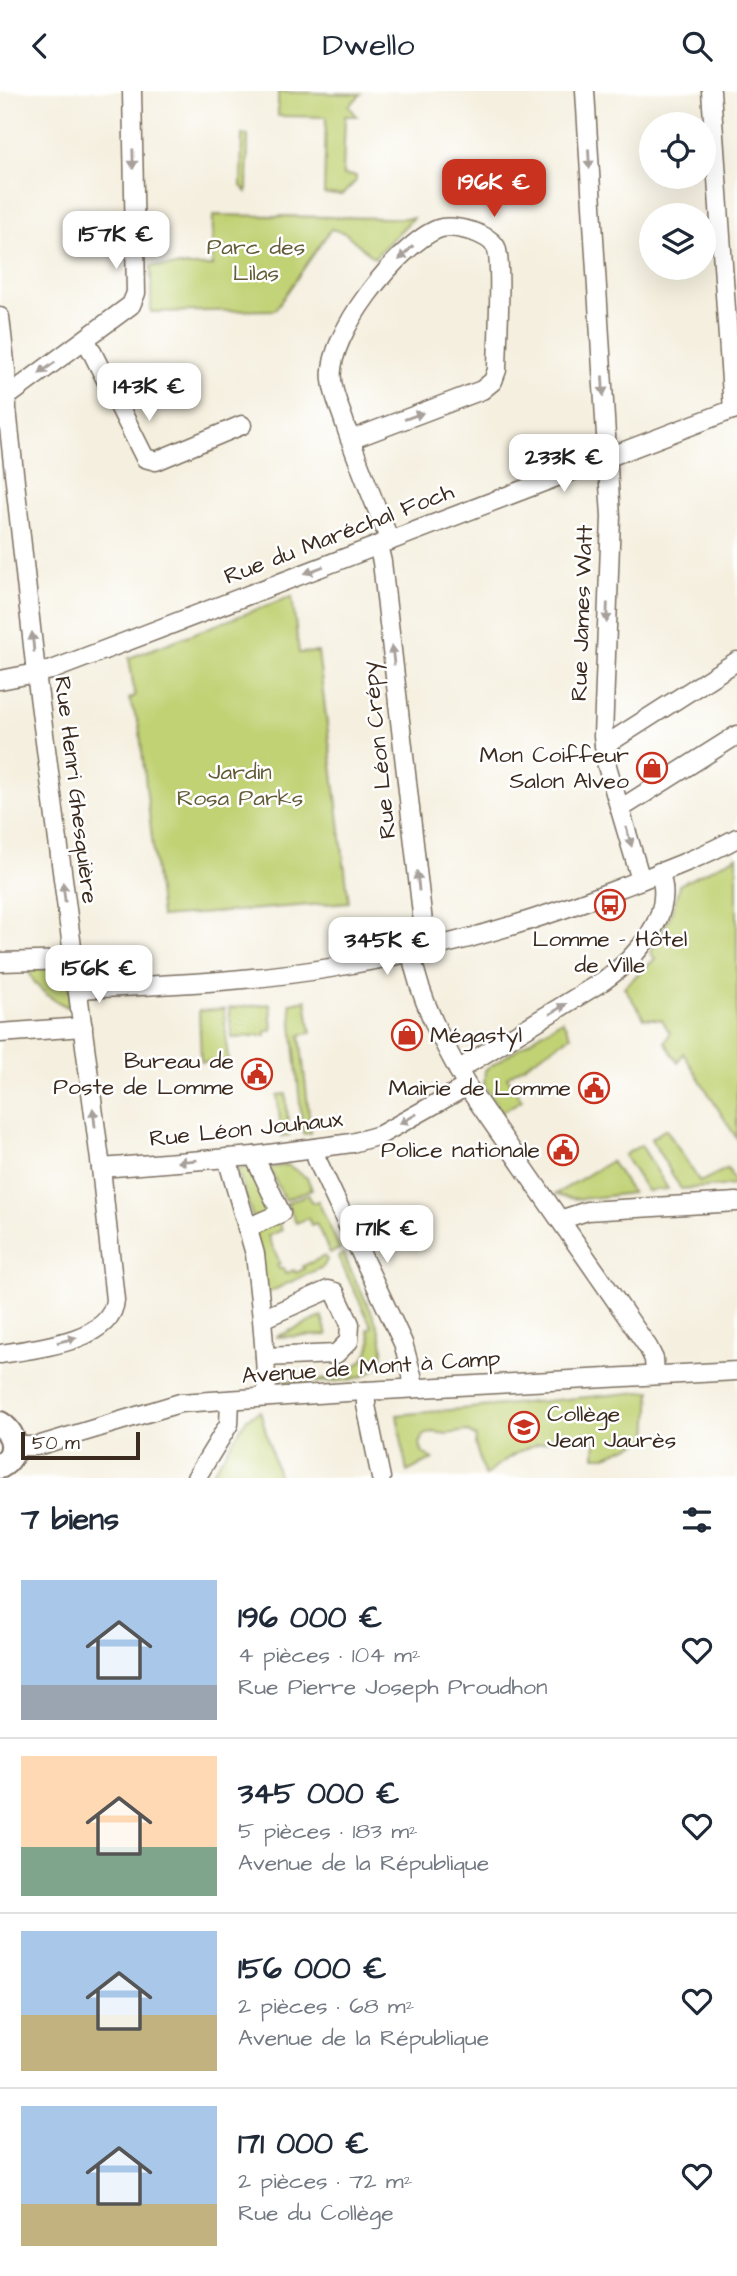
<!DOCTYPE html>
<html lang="fr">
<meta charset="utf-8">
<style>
:root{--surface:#fff;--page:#f6f6f7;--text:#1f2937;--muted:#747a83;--line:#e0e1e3;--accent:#c8321e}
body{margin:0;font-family:"Architects Daughter",sans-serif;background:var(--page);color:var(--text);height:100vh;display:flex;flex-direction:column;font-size:26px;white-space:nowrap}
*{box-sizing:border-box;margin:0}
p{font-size:23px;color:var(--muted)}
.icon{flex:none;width:38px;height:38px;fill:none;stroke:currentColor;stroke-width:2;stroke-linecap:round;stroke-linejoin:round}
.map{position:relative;height:1387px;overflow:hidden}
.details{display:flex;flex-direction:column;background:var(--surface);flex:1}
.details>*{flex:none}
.buttons{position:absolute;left:639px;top:21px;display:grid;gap:14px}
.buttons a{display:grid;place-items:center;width:77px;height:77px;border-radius:50%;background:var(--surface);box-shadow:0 7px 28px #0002;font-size:35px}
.scale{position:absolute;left:21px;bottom:18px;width:119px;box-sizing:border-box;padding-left:7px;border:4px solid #3b2a1e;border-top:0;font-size:19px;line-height:24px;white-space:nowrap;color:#3b2a1e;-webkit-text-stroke:5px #fff;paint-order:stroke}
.price{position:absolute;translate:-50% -60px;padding:0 16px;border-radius:14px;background:#fff;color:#222;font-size:23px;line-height:46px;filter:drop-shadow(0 2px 4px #0008)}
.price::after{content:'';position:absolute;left:50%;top:42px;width:21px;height:16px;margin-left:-10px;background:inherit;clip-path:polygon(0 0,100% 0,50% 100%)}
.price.selected{background:var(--accent);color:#fff}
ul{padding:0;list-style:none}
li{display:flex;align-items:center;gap:21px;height:175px;padding:0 21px}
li+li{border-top:2px solid var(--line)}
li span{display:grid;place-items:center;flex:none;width:196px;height:140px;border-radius:0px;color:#555}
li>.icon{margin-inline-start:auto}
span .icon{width:84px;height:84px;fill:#fffc;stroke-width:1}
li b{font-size:30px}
h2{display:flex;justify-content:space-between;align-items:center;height:84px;padding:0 21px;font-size:30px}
header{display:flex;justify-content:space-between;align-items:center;height:91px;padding:0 21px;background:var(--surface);font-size:32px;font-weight:600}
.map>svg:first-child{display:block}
</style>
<header><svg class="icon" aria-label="back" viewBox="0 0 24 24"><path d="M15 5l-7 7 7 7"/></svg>Dwello<svg class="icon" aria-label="search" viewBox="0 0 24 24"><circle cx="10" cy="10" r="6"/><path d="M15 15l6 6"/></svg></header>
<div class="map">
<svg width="737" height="1387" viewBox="0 0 737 1387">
<rect width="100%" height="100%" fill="#fff"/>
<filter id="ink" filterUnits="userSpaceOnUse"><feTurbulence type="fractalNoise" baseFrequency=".0143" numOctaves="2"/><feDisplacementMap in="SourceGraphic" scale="14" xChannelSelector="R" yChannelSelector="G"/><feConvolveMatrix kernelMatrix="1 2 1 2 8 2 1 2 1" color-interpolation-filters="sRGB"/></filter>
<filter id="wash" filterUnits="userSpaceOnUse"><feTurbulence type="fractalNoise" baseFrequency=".00686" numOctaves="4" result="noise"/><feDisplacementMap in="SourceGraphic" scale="28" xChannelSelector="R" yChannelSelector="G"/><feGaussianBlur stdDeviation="1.57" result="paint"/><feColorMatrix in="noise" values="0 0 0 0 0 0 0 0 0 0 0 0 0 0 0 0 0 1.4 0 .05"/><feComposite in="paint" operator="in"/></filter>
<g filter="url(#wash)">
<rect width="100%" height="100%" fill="#f4efde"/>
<!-- green -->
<g fill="#c1d275" stroke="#7e7e4a" stroke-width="2">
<polygon points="278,1 361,3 349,15 357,25 345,25 343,84 356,85 356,90 342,104 324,103 326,26 278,25"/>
<polygon points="242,43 248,44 247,101 241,95"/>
<polygon points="213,124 389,127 413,127 374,167 345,142 331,138 275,219 151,221 151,175 212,175"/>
<polygon points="292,505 299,562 318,561 349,811 161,826 139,634 129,608 135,605 129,567"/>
<path d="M737,765V1048L683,962L678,972L665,951L670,942L662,929L644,927L624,896L655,868L650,861C664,839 674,820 679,794Z"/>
<path d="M46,877C65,882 77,896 68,916C53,909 32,896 29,878Z"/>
<polygon points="306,909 311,942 300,944 311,1042 303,1043 290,912"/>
<polygon points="270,913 272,940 266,940 266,944 232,947 229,917"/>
<polygon points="224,918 228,969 201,971 199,920"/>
<polygon points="562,929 571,945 507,986 522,1009 502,1021 484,995 485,979"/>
<polygon points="286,1003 289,1045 282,1046 277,1004"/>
<polygon points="666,1038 700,1091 728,1077 736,1094 681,1098 651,1048"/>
<polygon points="641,1054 668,1098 647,1100 624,1064"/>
<path d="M611,1070L632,1102C609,1104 577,1113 556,1103Z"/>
<polygon points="288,1074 307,1087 312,1098 285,1109 269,1077"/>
<polygon points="254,1076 275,1118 254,1130 237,1078"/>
<polygon points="308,1103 312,1112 318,1110 340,1158 330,1162 316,1132 311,1134 308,1127 296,1132 287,1112"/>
<polygon points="278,1130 282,1139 268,1145 280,1172 277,1173 279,1178 283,1177 285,1183 294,1179 296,1182 304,1178 303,1175 325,1165 327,1169 323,1176 263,1204 254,1142"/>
<path d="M343,1163C350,1178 357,1193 365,1208C377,1232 401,1274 360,1286C339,1293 295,1291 272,1292V1290L335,1287V1283C356,1281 378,1261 368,1238L372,1236L338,1166Z"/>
<polygon points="322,1226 327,1244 276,1246 317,1228"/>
<path d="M651,1300L648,1348L606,1365H595L596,1344C553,1343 516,1356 485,1385L475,1353L476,1346L467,1340L447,1343L434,1341L424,1344L420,1353L423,1362L433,1368L407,1381L397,1324Z"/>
<polygon points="260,1320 279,1387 209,1387 247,1327"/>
</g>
</g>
<g filter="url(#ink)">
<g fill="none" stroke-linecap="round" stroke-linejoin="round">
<!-- street casing -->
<g stroke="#7c6f61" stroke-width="21">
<g id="street">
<polyline points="585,0 611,426 603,645 607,675 641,789"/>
<polyline points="711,0 733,319"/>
<path d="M0,226L6,280L7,318L36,582L101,1077L115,1209C112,1251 33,1258 0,1263"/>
<polyline points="86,249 145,367 156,370 242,334"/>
<polyline points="0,311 131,214 136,202 132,0"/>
<path d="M350,349L482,299L493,290L497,279C497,257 503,172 496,156C492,149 482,144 474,141C464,138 448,134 438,138C399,153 326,245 332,289C333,303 340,317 344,330C357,371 374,410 390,450"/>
<polyline points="378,454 382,471 426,858"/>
<polyline points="0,589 52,579 737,317"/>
<polyline points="604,655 737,570"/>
<polyline points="620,718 737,644"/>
<path d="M411,861C419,908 444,954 467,995L648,1256L654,1268L655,1283"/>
<polyline points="0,871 72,869"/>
<path d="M77,898C161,894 246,891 330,877C430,861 526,834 620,797C659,782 700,767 737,747"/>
<polyline points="0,942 83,936"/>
<path d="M458,979L603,890C635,868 677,823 659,781"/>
<polyline points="315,1058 317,1069 403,1252 412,1284 413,1297"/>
<polyline points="227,1067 255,1163 262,1228 328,1199 335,1201 350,1233 349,1250 336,1263 265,1266 267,1306"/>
<polyline points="101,1077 254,1065 352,1052 380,1044 467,995"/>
<polyline points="560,1129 587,1120 737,1111"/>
<polyline points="247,1137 281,1122 254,1065"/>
<polyline points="262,1228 265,1266"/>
<polyline points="366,1300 366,1314 381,1387"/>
<polyline points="14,1355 37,1355 180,1312 347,1301 737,1280"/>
<polyline points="196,1387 229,1333 230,1309"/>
</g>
</g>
<!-- secondary casing -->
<g stroke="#7c6f61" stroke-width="28">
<path id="secondary" d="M0,1333C17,1344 18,1365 0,1375"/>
</g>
<!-- street -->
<use href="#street" stroke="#fff" stroke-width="18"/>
<!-- secondary -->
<use href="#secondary" stroke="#fff" stroke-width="24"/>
</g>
<!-- one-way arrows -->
<defs><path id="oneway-solid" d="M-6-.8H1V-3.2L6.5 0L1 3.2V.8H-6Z" transform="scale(1.75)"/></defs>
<g fill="#a79f9a">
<use href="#oneway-solid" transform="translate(133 68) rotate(89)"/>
<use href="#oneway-solid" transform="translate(589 68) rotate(87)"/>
<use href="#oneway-solid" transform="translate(406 162) rotate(135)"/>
<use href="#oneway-solid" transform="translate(47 277) rotate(144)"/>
<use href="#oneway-solid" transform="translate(603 295) rotate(87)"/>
<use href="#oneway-solid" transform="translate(414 325) rotate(-20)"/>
<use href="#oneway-solid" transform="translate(314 479) rotate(159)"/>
<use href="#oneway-solid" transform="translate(607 522) rotate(92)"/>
<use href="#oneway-solid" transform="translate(33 551) rotate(-96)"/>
<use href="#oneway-solid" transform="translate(393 564) rotate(-96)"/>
<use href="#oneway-solid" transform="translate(629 746) rotate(74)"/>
<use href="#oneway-solid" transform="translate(418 790) rotate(-96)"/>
<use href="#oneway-solid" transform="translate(64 801) rotate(-97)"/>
<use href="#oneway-solid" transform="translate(558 918) rotate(-32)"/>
<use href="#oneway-solid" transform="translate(94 1027) rotate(-97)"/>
<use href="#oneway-solid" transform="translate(408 1028) rotate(150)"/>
<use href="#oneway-solid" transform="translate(187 1070) rotate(175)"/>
<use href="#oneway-solid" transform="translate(67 1249) rotate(-15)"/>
</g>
</g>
<!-- icons -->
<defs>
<g id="shop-ring" transform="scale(1.575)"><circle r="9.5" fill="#fff" stroke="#c8321e" stroke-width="1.5"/><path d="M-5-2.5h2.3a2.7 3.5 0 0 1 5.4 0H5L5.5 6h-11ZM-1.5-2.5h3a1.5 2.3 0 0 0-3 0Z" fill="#c8321e"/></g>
<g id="bus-ring" transform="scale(1.575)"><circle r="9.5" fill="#fff" stroke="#c8321e" stroke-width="1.5"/><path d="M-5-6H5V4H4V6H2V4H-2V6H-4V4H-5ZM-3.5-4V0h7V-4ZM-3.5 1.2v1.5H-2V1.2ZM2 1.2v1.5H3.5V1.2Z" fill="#c8321e"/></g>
<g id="civic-ring" transform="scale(1.575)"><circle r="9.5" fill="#fff" stroke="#c8321e" stroke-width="1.5"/><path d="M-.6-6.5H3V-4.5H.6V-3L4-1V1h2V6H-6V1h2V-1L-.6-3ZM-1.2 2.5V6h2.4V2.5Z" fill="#c8321e"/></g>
<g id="school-ring" transform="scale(1.575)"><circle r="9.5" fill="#fff" stroke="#c8321e" stroke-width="1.5"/><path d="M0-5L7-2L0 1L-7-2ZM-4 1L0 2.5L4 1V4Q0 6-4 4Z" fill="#c8321e"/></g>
</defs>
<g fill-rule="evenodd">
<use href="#shop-ring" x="652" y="677"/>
<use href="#bus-ring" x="610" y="814"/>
<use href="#shop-ring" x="407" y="944"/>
<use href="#civic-ring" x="257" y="983"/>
<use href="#civic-ring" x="594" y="997"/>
<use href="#civic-ring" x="563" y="1059"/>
<use href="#school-ring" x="524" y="1336"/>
</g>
<g text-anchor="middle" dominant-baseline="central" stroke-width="5" stroke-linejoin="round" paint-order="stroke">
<!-- park labels -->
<g font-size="23" fill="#635c38" stroke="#fff">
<text x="256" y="156">Parc des<tspan x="256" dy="26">Lilas</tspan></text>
<text x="240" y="681">Jardin<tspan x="240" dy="26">Rosa Parks</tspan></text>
</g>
<!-- street labels -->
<g font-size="23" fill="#3b2a1e" stroke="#fff">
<text transform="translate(339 443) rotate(-21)">Rue du Maréchal Foch</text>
<text transform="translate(582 522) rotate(-88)">Rue James Watt</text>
<text transform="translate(379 659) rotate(-96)">Rue Léon Crépy</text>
<text transform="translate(76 699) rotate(83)">Rue Henri Ghesquière</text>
<text transform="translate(246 1038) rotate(-6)">Rue Léon Jouhaux</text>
<text transform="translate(371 1276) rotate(-4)">Avenue de Mont à Camp</text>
</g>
<!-- poi labels -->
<g font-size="23" fill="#3b2a1e" stroke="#fff" text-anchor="end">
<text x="629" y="664">Mon Coiffeur<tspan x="629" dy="26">Salon Alveo</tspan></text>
<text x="610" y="848" text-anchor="middle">Lomme – Hôtel<tspan x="610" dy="26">de Ville</tspan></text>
<text x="430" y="944" text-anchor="start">Mégastyl</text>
<text x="234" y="970">Bureau de<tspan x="234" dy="26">Poste de Lomme</tspan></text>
<text x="571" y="997">Mairie de Lomme</text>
<text x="540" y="1059">Police nationale</text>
<text x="547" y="1323" text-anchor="start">Collège<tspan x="547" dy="26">Jean Jaurès</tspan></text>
</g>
</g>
</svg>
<div class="buttons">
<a><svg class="icon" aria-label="locate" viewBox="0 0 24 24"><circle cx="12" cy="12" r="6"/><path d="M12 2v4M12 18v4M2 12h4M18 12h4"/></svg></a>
<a><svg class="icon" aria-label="layers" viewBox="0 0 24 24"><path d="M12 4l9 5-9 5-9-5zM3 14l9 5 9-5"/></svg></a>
</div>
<div class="scale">50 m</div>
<b class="price selected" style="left:494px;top:128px">196K €</b>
<b class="price" style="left:116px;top:180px">157K €</b>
<b class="price" style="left:149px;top:332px">143K €</b>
<b class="price" style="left:564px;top:403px">233K €</b>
<b class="price" style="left:387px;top:886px">345K €</b>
<b class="price" style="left:99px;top:914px">156K €</b>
<b class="price" style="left:387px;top:1174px">171K €</b>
</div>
<section class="details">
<h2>7 biens<svg class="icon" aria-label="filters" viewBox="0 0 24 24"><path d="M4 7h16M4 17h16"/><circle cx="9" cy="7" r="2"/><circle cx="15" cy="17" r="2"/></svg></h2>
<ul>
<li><span style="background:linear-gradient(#a9c7e8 75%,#9aa5b1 0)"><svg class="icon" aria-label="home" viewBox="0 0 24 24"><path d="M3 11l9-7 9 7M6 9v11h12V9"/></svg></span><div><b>196 000 €</b><p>4 pièces · 104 m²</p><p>Rue Pierre Joseph Proudhon</p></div><svg class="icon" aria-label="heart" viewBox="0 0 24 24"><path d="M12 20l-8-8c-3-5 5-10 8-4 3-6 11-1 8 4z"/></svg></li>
<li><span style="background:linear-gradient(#ffd9b3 65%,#7fa58c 0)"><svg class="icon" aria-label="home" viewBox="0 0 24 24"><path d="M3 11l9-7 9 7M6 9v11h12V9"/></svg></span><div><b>345 000 €</b><p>5 pièces · 183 m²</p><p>Avenue de la République</p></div><svg class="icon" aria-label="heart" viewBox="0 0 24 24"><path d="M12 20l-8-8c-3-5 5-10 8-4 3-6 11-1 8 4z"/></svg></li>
<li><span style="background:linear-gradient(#a9c7e8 60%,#c2b280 0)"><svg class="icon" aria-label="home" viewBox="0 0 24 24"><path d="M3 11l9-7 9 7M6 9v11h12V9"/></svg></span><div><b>156 000 €</b><p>2 pièces · 68 m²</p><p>Avenue de la République</p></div><svg class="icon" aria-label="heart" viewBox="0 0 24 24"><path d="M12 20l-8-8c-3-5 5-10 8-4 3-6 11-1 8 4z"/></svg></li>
<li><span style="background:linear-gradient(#a9c7e8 70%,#c2b280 0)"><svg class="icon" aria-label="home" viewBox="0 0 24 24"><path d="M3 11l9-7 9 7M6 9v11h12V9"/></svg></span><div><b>171 000 €</b><p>2 pièces · 72 m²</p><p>Rue du Collège</p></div><svg class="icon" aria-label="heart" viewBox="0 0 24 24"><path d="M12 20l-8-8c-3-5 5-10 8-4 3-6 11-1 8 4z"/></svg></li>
</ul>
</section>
